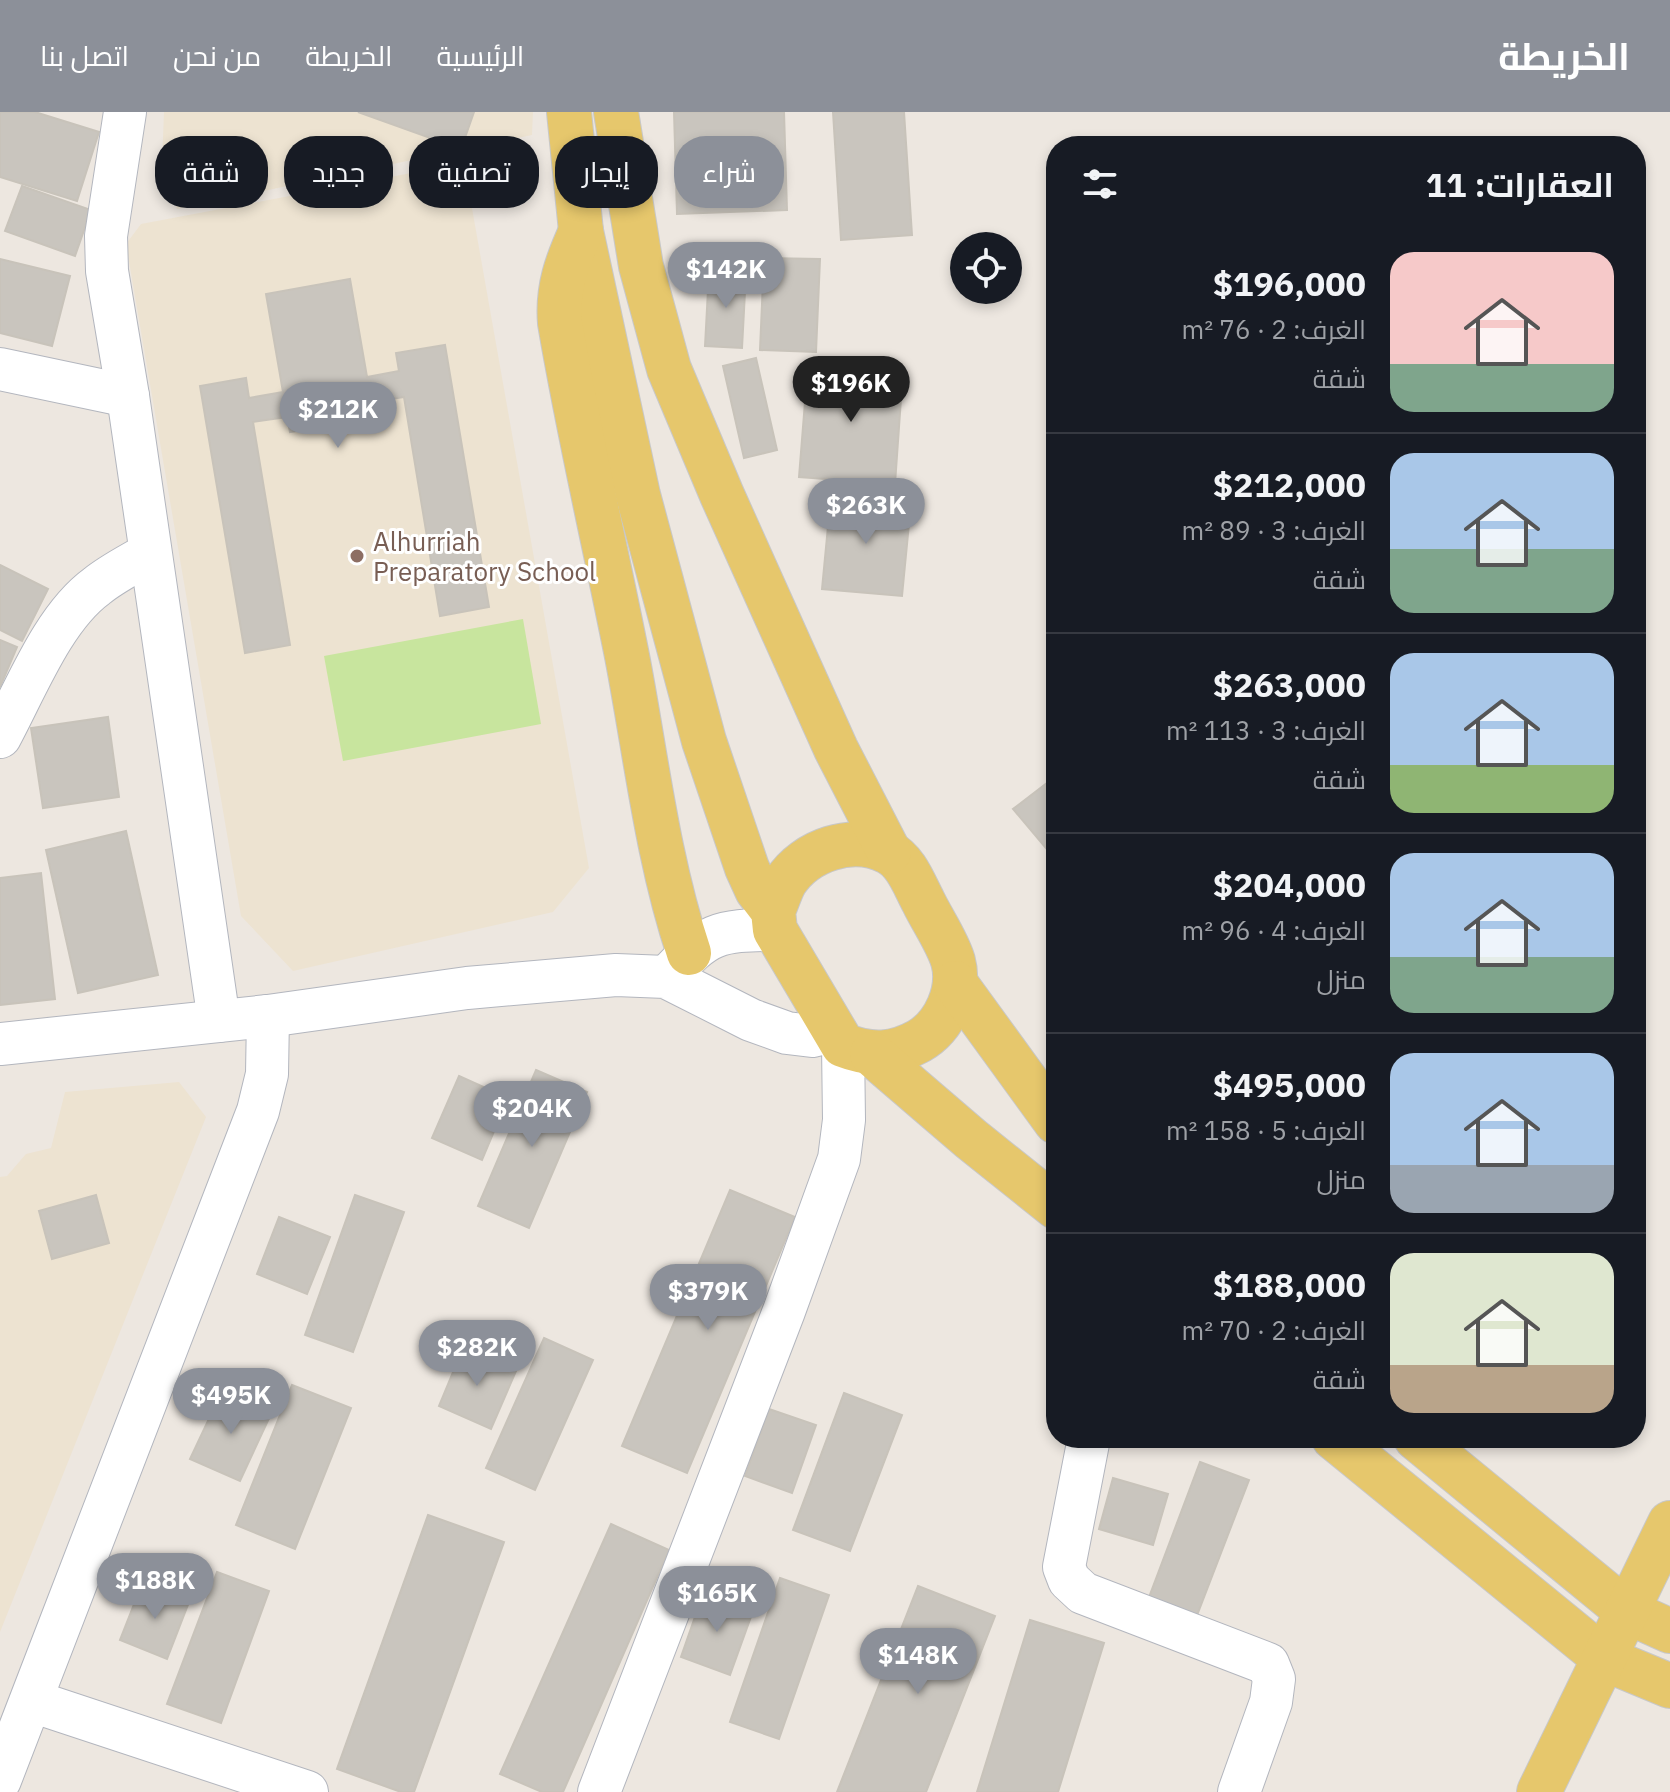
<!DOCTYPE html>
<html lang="ar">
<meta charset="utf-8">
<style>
:root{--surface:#171b24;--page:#20242c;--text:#f1f3f6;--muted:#9ea1a6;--line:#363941;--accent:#8c9099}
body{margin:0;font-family:"IBM Plex Sans",Cairo,sans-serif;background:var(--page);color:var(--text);direction:rtl;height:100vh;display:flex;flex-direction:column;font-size:30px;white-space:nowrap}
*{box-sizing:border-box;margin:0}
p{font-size:26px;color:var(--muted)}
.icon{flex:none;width:44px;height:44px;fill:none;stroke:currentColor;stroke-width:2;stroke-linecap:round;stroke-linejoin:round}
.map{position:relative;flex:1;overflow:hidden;direction:ltr}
.panel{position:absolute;left:1046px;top:24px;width:600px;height:1312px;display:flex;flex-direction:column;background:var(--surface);border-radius:32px;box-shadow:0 4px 12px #0003;direction:rtl}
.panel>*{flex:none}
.hud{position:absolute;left:24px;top:24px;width:760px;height:72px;direction:rtl;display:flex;gap:16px}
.controls{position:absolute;left:950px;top:120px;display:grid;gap:16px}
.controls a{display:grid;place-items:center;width:72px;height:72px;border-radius:50%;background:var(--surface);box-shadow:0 4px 12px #0003;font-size:40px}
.price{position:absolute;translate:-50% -68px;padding:0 18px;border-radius:28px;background:var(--accent);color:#fff;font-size:26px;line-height:52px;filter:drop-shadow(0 2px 4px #0008)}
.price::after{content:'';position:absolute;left:50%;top:48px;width:24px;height:18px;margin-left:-12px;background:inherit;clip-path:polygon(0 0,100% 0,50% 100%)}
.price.active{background:#222;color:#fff}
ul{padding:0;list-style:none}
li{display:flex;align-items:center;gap:24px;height:200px;padding:0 32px}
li+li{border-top:2px solid var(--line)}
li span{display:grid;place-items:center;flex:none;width:224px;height:160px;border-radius:24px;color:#555}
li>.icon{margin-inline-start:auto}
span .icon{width:96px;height:96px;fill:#fffc;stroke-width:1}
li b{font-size:34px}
h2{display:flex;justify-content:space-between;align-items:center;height:96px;padding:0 32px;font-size:34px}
.tag{padding:0 28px;border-radius:32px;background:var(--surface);box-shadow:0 4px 12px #0003;font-size:28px;line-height:72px}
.tag.active{background:var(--accent);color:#fff}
header{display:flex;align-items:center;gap:48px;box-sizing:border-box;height:112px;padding:0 40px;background:var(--accent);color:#fff}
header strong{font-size:38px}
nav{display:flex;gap:44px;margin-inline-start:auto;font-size:28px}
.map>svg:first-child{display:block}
</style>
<header>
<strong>الخريطة</strong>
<nav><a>الرئيسية</a><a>الخريطة</a><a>من نحن</a><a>اتصل بنا</a></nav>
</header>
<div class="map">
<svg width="1670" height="1680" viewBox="0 0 1670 1680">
<rect width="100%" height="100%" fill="#ede7e0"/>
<!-- education -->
<g fill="#ede3d1">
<polygon points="164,0 533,0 532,23 177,97 162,49"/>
<polygon points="464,51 589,756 553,800 293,859 241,804 126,132 141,112"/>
<polygon points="179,970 206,1005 0,1520 0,1065 7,1064 26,1042 51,1036 65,980"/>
</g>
<!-- pitch -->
<polygon fill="#c8e59e" points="523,507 541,612 343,649 324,544"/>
<!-- building -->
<g fill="#c9c5be" stroke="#c8c3ba" stroke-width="2">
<polygon points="0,0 35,0 99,20 77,89 0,65"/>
<polygon points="358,0 474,0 461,37"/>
<polygon points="674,0 784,0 787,98 677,102"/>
<polygon points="833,0 904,0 912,123 841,128"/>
<polygon points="22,74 91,98 75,144 5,119"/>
<polygon points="764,146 820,147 816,240 760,238"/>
<polygon points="0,147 70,164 52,234 0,221"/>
<polygon points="709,159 746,161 742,236 705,234"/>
<polygon points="350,167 367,265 399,259 396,241 445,233 489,495 440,504 404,285 371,290 373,306 290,320 287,305 253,310 290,533 245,541 200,274 246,266 249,286 283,280 266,182"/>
<polygon points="756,246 777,338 744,346 723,254"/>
<polygon points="808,252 903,258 895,372 799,365"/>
<polygon points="831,383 911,391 902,484 822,477"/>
<polygon points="0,453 48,477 22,529 0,518"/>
<polygon points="0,528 17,535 0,575"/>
<polygon points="108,605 119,685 43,696 31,616"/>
<polygon points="1056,664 1056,738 1051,742 1013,697"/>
<polygon points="126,719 158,863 78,881 46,738"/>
<polygon points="41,761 55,887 0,893 0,766"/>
<polygon points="536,958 587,980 529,1116 478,1094"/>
<polygon points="459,964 508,986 482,1048 432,1026"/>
<polygon points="730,1078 795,1105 687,1361 622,1334"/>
<polygon points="96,1083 109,1131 52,1147 39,1099"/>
<polygon points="355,1083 404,1100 353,1240 305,1223"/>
<polygon points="279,1105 330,1125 307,1182 257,1162"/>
<polygon points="544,1226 593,1248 535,1378 486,1356"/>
<polygon points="463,1236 516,1259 491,1317 439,1294"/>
<polygon points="292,1273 351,1296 295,1437 236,1413"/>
<polygon points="222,1279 271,1302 240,1369 190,1347"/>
<polygon points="844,1281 902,1303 850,1439 793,1418"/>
<polygon points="769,1297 816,1313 792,1381 745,1364"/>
<polygon points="1200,1350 1249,1368 1196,1506 1148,1488"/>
<polygon points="1113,1366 1168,1382 1153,1433 1099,1417"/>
<polygon points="428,1403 504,1430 414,1680 401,1680 337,1657"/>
<polygon points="611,1412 669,1438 563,1680 542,1680 500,1662"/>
<polygon points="217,1460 269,1479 221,1611 167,1592"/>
<polygon points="780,1466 829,1483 779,1627 730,1610"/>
<polygon points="142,1472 189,1490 167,1547 120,1528"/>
<polygon points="918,1474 995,1504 926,1680 837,1680"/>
<polygon points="703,1482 753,1499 730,1563 681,1545"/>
<polygon points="1030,1508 1104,1531 1058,1680 977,1680"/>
</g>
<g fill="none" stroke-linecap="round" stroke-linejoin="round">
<!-- minor casing -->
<g stroke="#b3b6be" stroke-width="44">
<g id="minor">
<polyline points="125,0 106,124 107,159 128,284 219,909"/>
<polyline points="0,257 128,284"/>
<path d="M0,625C26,577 53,506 97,474C113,461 132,452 150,441"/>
<path d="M667,865C707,821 717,818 775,818"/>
<polyline points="0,932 268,904 467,876 616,863 666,865 751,908 787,921 812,924 833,919"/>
<polyline points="1089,1326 1064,1455 1069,1468 1083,1481 1268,1552 1274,1567 1271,1590 1239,1680"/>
<polyline points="32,1589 307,1680"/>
<polyline points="0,1668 258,999 267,962 268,904"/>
<polyline points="599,1680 784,1199 839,1047 844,1008 843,933"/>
</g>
</g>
<!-- major casing -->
<g stroke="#c8c8c8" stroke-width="46">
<g id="major">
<path d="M569,0L581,119L638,383L704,629L747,756L757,778L773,799L775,818L843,933C871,944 894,943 919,929C945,914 961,878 953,849C947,829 932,808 923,789C914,772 906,749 888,740C852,722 806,738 785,770C780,779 777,790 773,799"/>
<polyline points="616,0 641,154 669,257 722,383 836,637 889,740"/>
<path d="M581,119C567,150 557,176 560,211C579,323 605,433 627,544C646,643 657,745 689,841"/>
<polyline points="955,871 1056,1010"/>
<polyline points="872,942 971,1027 1056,1095"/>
<polyline points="1334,1326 1605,1547 1670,1574"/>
<polyline points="1416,1326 1628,1500 1670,1519"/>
<polyline points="1539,1680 1670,1411"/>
</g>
</g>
<!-- minor -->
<use href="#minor" stroke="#fff" stroke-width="42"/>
<!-- major -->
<use href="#major" stroke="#e6c76c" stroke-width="44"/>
</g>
<!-- markers -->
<circle fill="#8d6e63" stroke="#fff" stroke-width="3" cx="357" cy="444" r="8"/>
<g text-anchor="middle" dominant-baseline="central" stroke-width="6" stroke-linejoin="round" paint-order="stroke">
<!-- education labels -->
<g font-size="26" fill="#785e54" stroke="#fff" text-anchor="start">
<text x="373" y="429">Alhurriah<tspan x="373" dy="30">Preparatory School</tspan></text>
</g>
</g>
</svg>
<div class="controls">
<a><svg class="icon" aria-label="locate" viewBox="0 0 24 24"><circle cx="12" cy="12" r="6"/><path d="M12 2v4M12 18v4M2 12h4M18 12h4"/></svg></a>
</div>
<b class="price" style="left:726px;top:198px">$142K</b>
<b class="price active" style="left:851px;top:312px">$196K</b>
<b class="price" style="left:338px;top:338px">$212K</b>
<b class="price" style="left:866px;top:434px">$263K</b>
<b class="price" style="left:532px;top:1037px">$204K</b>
<b class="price" style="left:708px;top:1220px">$379K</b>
<b class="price" style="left:477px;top:1276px">$282K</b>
<b class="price" style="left:231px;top:1324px">$495K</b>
<b class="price" style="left:155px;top:1509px">$188K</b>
<b class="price" style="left:717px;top:1522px">$165K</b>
<b class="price" style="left:918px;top:1584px">$148K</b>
<div class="hud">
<a class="tag active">شراء</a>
<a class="tag">إيجار</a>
<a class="tag">تصفية</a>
<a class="tag">جديد</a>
<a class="tag">شقة</a>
</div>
<section class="panel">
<h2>العقارات: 11<svg class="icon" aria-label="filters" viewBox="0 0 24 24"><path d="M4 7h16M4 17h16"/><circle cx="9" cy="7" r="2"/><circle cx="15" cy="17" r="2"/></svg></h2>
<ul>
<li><span style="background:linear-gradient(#f6c9c9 70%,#7fa58c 0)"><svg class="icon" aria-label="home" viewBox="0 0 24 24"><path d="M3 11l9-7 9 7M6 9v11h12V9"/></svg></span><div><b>$196,000</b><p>الغرف: 2 · 76 m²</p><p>شقة</p></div></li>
<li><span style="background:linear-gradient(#a9c7e8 60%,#7fa58c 0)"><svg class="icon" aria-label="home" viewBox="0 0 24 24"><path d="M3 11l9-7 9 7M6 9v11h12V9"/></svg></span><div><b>$212,000</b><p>الغرف: 3 · 89 m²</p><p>شقة</p></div></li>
<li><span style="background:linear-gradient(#a9c7e8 70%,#8fb573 0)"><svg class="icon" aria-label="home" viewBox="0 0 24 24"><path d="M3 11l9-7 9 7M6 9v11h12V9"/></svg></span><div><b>$263,000</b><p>الغرف: 3 · 113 m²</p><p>شقة</p></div></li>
<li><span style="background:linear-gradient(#a9c7e8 65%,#7fa58c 0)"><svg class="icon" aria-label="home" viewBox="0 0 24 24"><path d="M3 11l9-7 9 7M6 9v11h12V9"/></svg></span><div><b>$204,000</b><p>الغرف: 4 · 96 m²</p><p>منزل</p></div></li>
<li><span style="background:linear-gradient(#a9c7e8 70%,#9aa5b1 0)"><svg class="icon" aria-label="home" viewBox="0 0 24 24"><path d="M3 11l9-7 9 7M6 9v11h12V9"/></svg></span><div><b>$495,000</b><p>الغرف: 5 · 158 m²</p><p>منزل</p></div></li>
<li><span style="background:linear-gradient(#dfe7d0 70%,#b9a48a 0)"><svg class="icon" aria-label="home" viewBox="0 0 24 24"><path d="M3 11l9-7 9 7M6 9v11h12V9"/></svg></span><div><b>$188,000</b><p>الغرف: 2 · 70 m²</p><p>شقة</p></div></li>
</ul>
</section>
</div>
